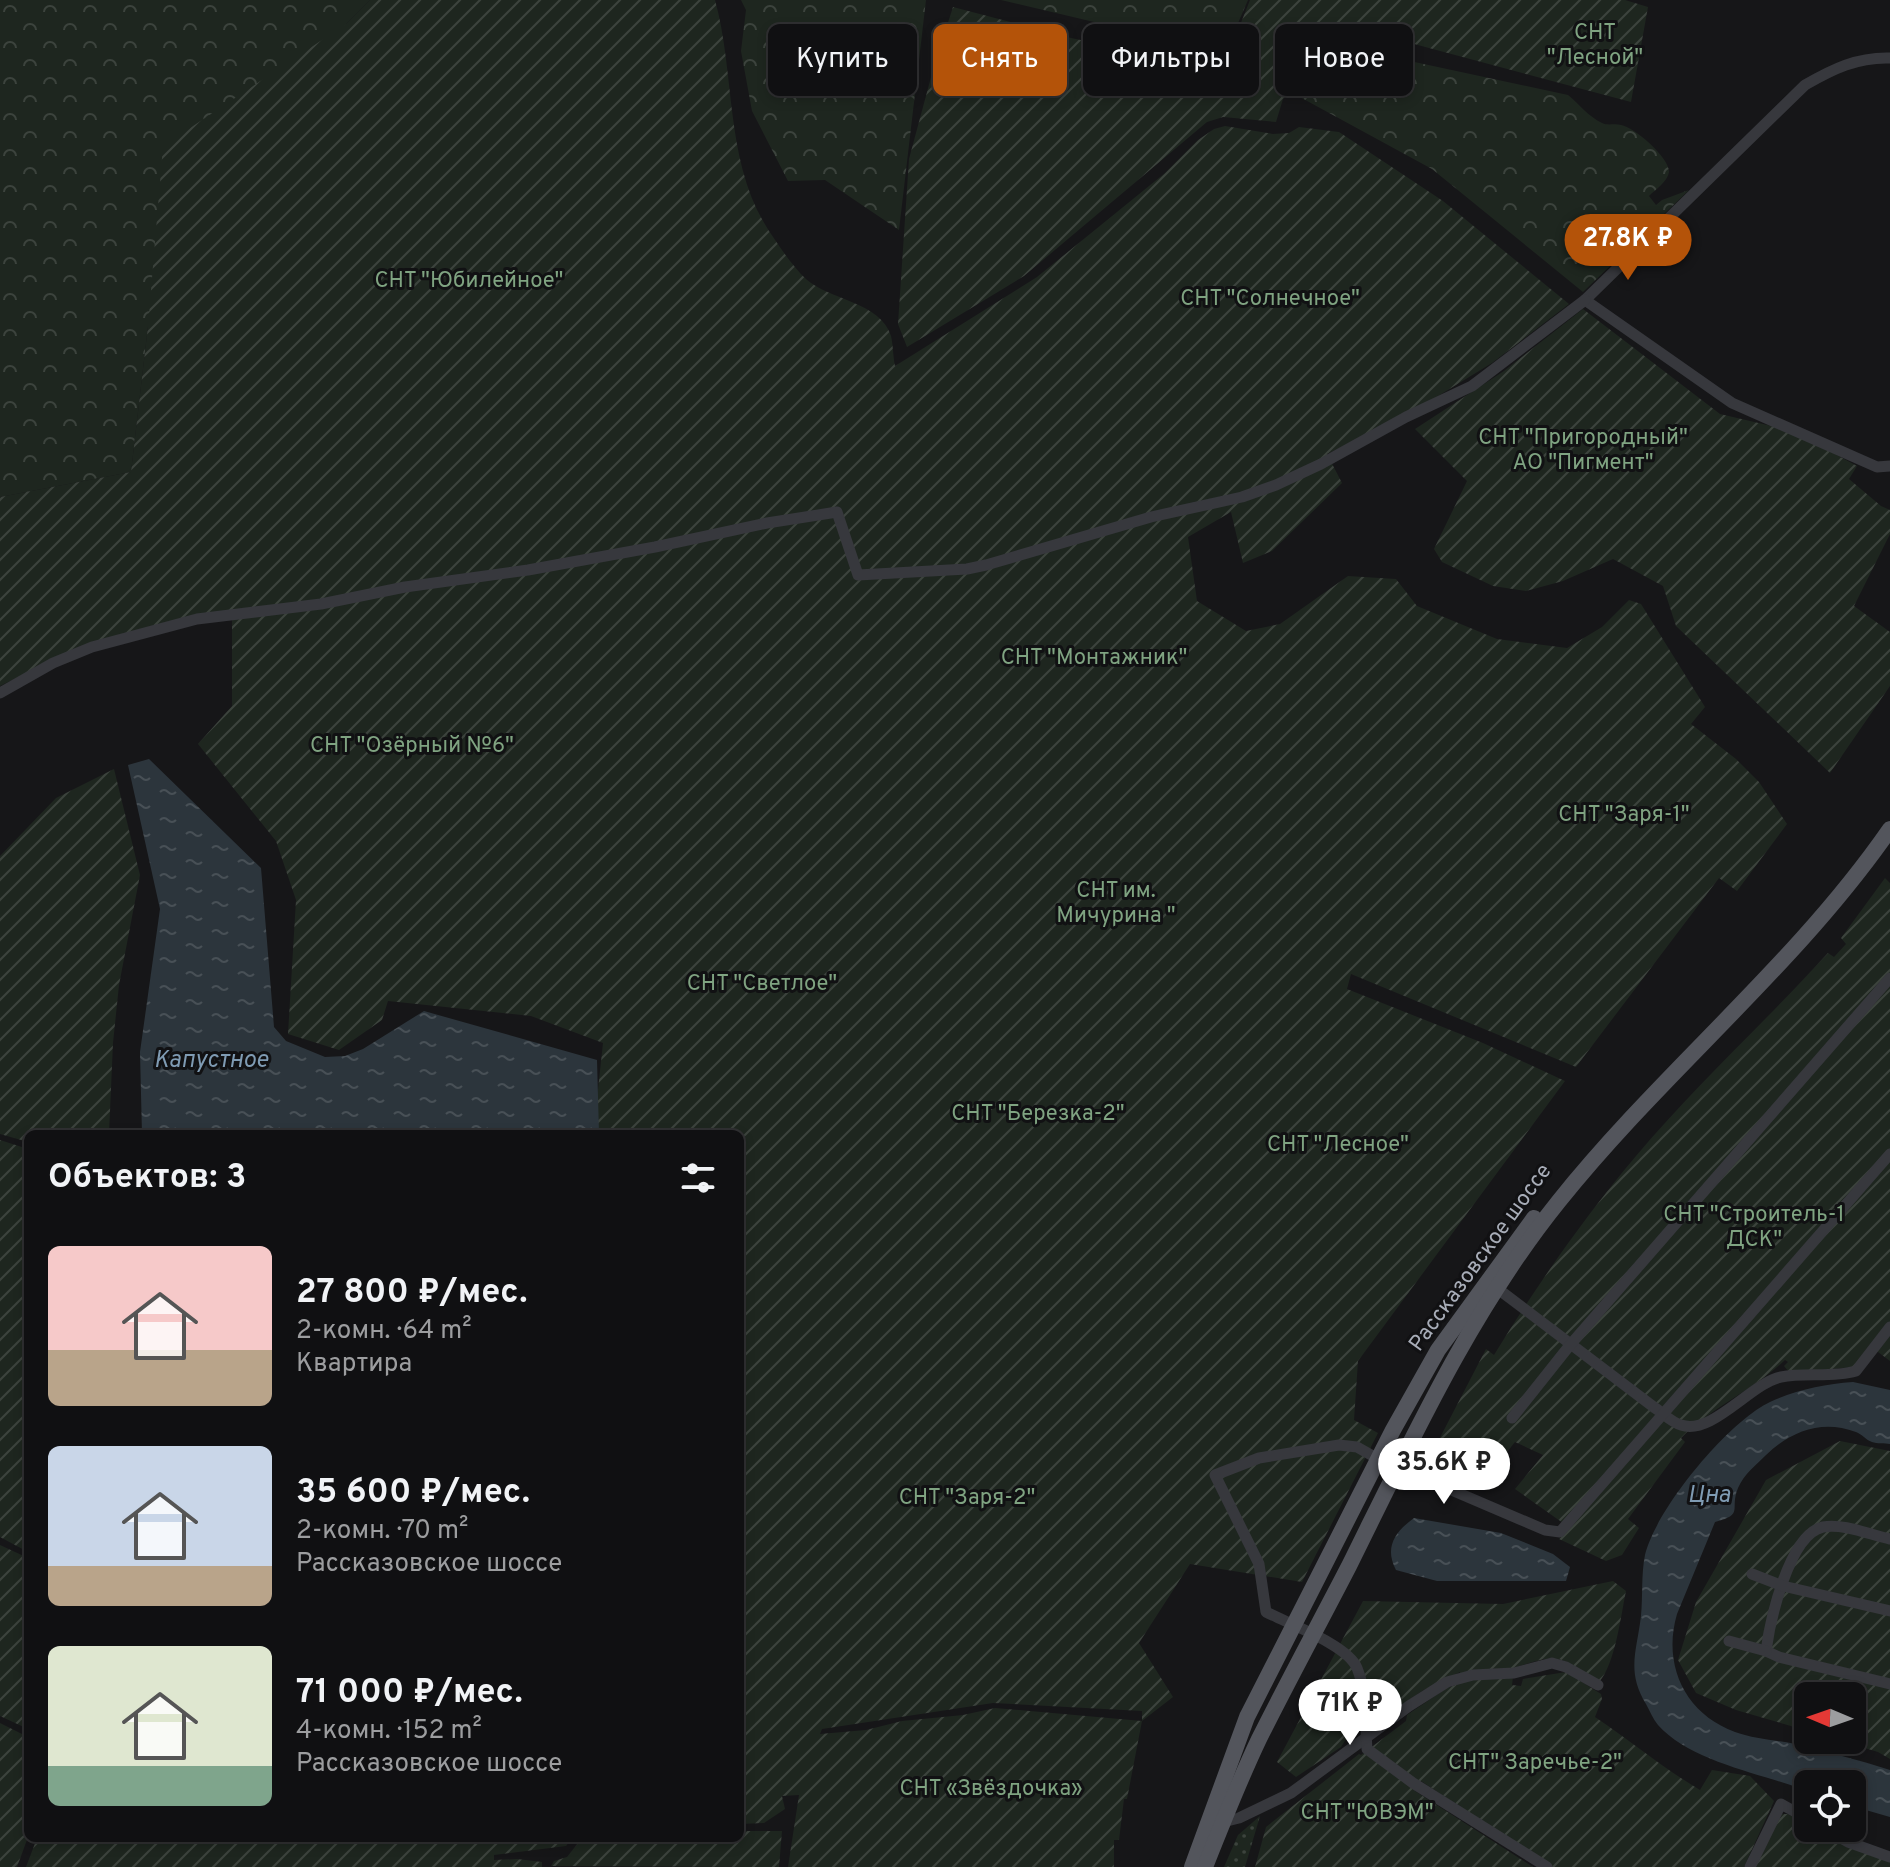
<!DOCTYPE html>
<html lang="ru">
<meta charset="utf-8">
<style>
:root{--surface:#101012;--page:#19191b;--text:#f1f3f6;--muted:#9c9d9f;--line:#303032;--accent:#b45309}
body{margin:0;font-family:Overpass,sans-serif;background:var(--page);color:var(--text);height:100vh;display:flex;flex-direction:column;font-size:30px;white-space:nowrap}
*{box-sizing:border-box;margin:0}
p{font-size:26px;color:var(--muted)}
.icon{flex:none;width:44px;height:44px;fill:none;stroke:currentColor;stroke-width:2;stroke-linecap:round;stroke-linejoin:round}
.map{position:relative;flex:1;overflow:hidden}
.drawer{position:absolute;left:24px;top:1130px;width:720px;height:712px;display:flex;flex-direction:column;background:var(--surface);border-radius:12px;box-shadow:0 4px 12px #0003,0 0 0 2px var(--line)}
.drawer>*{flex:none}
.hud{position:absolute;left:768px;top:24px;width:760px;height:72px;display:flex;gap:16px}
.needle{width:52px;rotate:272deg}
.buttons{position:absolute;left:1794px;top:1682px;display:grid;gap:16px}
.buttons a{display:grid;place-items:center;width:72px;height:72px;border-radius:12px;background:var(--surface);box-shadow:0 4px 12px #0003,0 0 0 2px var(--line);font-size:40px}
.price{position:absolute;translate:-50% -68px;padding:0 18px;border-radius:28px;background:#fff;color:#222;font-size:26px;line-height:52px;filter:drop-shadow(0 2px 4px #0008)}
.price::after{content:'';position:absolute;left:50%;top:48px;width:24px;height:18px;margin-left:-12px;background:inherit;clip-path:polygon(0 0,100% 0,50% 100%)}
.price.current{background:var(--accent);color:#fff}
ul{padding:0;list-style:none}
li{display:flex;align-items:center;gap:24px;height:200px;padding:0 24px}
li span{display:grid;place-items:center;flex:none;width:224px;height:160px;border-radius:12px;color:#555}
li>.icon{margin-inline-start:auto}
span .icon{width:96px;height:96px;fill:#fffc;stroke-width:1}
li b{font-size:34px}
h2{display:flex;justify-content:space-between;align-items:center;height:96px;padding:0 24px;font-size:34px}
.chip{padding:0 28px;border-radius:12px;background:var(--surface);box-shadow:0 4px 12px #0003,0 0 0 2px var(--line);font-size:28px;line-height:72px}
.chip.current{background:var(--accent);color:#fff}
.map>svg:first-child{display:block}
</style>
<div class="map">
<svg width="1890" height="1867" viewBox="0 0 1890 1867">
<defs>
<pattern id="grass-dots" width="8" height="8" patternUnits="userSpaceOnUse" patternTransform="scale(2)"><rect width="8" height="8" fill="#1e261f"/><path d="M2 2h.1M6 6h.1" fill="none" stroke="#3c433d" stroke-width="1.8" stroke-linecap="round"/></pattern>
<pattern id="forest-crowns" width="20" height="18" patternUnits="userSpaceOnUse" patternTransform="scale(2)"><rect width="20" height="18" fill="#1e261f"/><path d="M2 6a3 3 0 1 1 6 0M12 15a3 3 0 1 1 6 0" fill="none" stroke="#3c433d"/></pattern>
<pattern id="garden-furrows" width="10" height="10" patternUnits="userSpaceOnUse" patternTransform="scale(2)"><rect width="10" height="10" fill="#1e261f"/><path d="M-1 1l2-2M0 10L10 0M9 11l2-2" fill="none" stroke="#3c433d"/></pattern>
<pattern id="water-ripples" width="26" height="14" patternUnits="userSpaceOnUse" patternTransform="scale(2)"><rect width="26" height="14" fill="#2c353c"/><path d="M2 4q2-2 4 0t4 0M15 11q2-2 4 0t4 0" fill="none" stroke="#485056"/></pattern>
</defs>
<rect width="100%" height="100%" fill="#161618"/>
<!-- grass -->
<polygon fill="url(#grass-dots)" points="1260,1816 1245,1867 1224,1867 1238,1835"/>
<!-- forest -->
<g fill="url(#forest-crowns)">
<polygon points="0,0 370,0 346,24 148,326 131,472 0,497"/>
<polygon points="741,0 926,0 899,230 825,180 788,181 752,111 741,51 746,10"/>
<polygon points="1001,0 1248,0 1225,53"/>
<path d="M1368,52L1568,95C1579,104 1589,117 1602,123C1608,126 1614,123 1621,125C1634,127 1670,158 1669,172C1668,181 1655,190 1649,196L1656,205L1662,200L1689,190L1583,292L1432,169L1298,96Z"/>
</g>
<!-- garden -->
<g fill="url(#garden-furrows)" fill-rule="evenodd">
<path d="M370,0H715C736,76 724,162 769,231C779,246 793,267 806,279C829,300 881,302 891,336C893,344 893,356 895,366L1037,277L1165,173L1198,140L1214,129L1225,126L1273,134L1289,133L1299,127L1339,132L1443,201L1569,304L1492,363L1402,418L1327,454L1342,483L1272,551L1243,563L1231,512L1188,537L1197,601L1246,631L1280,624L1348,576L1396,579L1417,606L1497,639L1567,648L1602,627L1629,600L1641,604L1705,707L1691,724L1736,759L1759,782L1787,824L1737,891L1719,878L1576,1067L1351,974L1347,989L1483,1043L1565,1081L1358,1361L1354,1420L1378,1433L1302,1582L1190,1564L1139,1643L1173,1697L1142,1721L1127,1799H1124L1119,1840H1114V1867H788L799,1795L782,1796L785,1809L764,1823L740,1824V1134H599L596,1108L603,1043L531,1016L388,1001L382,1020L339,1050L288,1034L296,900L276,841L198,744L232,706V610L77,648L0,686V497L131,472L148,326L163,146L346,24ZM993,1703L1142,1711V1721L995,1708L963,1715L902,1721L866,1730L820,1734L822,1729Z"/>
<path d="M1250,0H1625L1648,7L1631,102L1388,37C1374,35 1344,39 1332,47C1313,61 1303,86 1283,99L1276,122L1223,117L1207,122L1024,276L907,347L898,324L909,159L934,66L953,7L1071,38L1178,60L1219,78Z"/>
<polygon points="1583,309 1720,414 1780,428 1813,442 1857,466 1849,479 1881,506 1890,510 1890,534 1854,606 1890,632 1890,686 1830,773 1676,626 1663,586 1613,559 1563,581 1526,591 1493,586 1442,562 1434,549 1467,481 1415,429 1504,371"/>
<polygon points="114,769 140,875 119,985 113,1043 109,1134 28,1134 28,1142 0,1134 0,856 56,798"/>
<path d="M1885,878L1890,883V1361L1870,1346L1853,1367L1790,1373L1784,1366L1788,1362L1785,1360C1753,1390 1712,1407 1681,1438L1685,1442L1628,1519L1639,1528L1622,1555L1606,1561L1559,1539L1570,1528L1515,1489L1543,1455L1515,1442L1493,1469L1432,1453L1486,1349L1494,1355C1537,1285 1583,1219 1636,1156C1696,1085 1765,1022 1828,953L1834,957L1846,944L1841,938Z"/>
<polygon points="0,1140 28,1149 28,1552 0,1537"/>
<polygon points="1840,1441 1890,1451 1890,1759 1878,1752 1838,1740 1852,1740 1852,1696 1808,1696 1808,1731 1736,1710 1696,1693 1678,1660 1696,1602 1766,1480"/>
<polygon points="0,1545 28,1558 28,1729 0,1716"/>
<path d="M1613,1581L1626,1591C1621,1615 1615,1665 1599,1682C1558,1656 1561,1652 1514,1668L1512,1685L1521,1686L1523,1679L1566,1672L1601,1694L1602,1699L1595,1717C1631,1741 1663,1768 1700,1790L1712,1770L1750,1776L1774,1801L1744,1867H1552L1421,1781L1415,1791L1533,1867H1255L1266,1827L1359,1754L1361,1755L1406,1721L1407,1715L1447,1688L1461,1683L1460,1672L1422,1691L1373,1725L1357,1716L1358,1721L1341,1747L1296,1777L1277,1762L1363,1601L1503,1604Z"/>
<polygon points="0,1723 28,1737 28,1837 17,1867 0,1867"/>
<polygon points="1782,1814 1788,1814 1808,1825 1808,1828 1813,1828 1847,1847 1890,1861 1890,1867 1754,1867"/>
<polygon points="740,1831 782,1831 779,1867 551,1866 554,1861 567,1857 582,1838 740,1838"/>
<polygon points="37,1838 572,1838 566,1846 494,1855 494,1860 517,1859 542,1862 542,1867 26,1867"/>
</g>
<!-- water -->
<g fill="url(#water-ripples)">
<polygon points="149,759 261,868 274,1027 286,1041 325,1057 345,1056 363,1049 424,1011 597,1060 599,1134 142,1134 140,1052 160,909 128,765"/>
<path d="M1853,1382L1890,1390V1444C1885,1443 1877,1444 1872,1442C1866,1440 1862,1434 1856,1432C1822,1419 1791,1431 1766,1455C1756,1465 1744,1474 1738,1488C1729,1510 1745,1514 1715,1522L1677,1614C1662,1665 1685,1714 1735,1732C1754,1739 1776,1740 1795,1744C1827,1752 1859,1760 1890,1770V1817L1852,1806V1784H1808V1791C1763,1774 1691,1762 1658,1725C1653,1719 1650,1711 1646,1704C1626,1671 1637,1651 1641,1616C1643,1596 1641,1575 1645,1555C1656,1509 1728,1422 1770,1402C1796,1390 1825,1384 1853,1382Z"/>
<path d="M1414,1518L1501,1533L1553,1554L1570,1567L1566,1581H1437L1396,1570C1384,1547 1395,1532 1414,1518Z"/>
</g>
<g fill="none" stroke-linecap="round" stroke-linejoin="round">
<!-- minor -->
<g stroke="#37383d" stroke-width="11">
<path d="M1890,58C1857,57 1833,69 1805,85L1585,300L1732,403L1877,467L1890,466"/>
<polyline points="0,693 53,663 92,647 197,619 321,604 405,587 528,570 655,547 767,523 837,512 858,575 967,569 986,565 1151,517 1242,497 1276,485 1321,464 1406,417 1472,386 1585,300"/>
<path d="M1498,1289L1655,1408C1663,1413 1671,1422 1681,1425C1712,1436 1751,1383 1781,1377C1805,1372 1832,1378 1856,1371L1890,1327"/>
<polyline points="1512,1418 1570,1345 1890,978"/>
<path d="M1890,1539C1871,1535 1843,1523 1823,1527C1789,1534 1770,1621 1766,1651L1779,1657L1890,1684"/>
<polyline points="1752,1574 1783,1586 1890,1611"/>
<polyline points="1729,1641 1766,1651"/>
<polyline points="1223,1822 1239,1818 1291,1793 1409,1706 1447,1682 1473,1675 1514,1673 1552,1663 1566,1667 1598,1685"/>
<polyline points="1823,1828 1848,1842 1890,1857"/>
<path d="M1547,1867L1413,1783L1367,1749C1365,1724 1367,1692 1357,1668C1348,1645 1289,1624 1266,1612L1259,1564L1215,1475L1259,1458L1339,1445L1357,1447L1417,1481L1435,1483L1545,1530L1560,1532L1890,1154"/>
<polyline points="1750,1867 1781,1804 1808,1819"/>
</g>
<!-- primary -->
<g stroke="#53555c" stroke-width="16">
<polyline points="1192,1867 1247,1717 1393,1430 1438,1350 1534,1218"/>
<path d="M1205,1867C1222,1824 1239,1781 1259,1739C1288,1681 1319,1624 1349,1566C1411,1441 1471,1310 1559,1201C1663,1071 1795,966 1890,829"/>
</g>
</g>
<g text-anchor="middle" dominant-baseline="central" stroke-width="6" stroke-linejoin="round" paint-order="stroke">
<!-- park labels -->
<g font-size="22" fill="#7fa381" stroke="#111113">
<text x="1595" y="33">СНТ<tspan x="1595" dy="25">"Лесной"</tspan></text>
<text x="469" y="281">СНТ "Юбилейное"</text>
<text x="1270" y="299">СНТ "Солнечное"</text>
<text x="1583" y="438">СНТ "Пригородный"<tspan x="1583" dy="25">АО "Пигмент"</tspan></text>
<text x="1094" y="658">СНТ "Монтажник"</text>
<text x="412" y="746">СНТ "Озёрный №6"</text>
<text x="1624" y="815">СНТ "Заря-1"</text>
<text x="1116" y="891">СНТ им.<tspan x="1116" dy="25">Мичурина "</tspan></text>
<text x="762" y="984">СНТ "Светлое"</text>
<text x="1038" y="1114">СНТ "Березка-2"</text>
<text x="1338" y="1145">СНТ "Лесное"</text>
<text x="1754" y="1215">СНТ "Строитель-1<tspan x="1754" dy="25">ДСК"</tspan></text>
<text x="967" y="1498">СНТ "Заря-2"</text>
<text x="1535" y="1763">СНТ" Заречье-2"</text>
<text x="991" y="1789">СНТ «Звёздочка»</text>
<text x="1367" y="1813">СНТ "ЮВЭМ"</text>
</g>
<!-- street labels -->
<g font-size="22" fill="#a8adb8" stroke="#111113">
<text transform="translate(1481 1258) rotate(-54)">Рассказовское шоссе</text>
</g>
<!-- water labels -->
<g font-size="24" font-style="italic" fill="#7f9bb3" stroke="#111113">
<text x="211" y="1061">Капустное</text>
<text x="1709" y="1496">Цна</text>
</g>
</g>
</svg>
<div class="buttons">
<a><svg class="needle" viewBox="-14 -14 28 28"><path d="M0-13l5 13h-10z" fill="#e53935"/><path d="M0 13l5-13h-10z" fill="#9c9d9f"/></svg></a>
<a><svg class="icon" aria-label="locate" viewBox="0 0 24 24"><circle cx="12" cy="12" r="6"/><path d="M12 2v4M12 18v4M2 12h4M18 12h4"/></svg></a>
</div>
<b class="price current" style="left:1628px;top:282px">27.8K ₽</b>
<b class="price" style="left:1444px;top:1506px">35.6K ₽</b>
<b class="price" style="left:1350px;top:1747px">71K ₽</b>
<div class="hud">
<a class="chip">Купить</a>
<a class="chip current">Снять</a>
<a class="chip">Фильтры</a>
<a class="chip">Новое</a>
</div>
<section class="drawer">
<h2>Объектов: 3<svg class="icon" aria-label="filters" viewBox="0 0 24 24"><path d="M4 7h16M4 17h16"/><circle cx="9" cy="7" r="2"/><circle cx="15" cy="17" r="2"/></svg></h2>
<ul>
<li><span style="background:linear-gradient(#f6c9c9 65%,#b9a48a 0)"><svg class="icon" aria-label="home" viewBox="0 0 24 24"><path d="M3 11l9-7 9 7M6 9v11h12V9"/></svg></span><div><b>27 800 ₽/мес.</b><p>2-комн. · 64 m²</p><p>Квартира</p></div></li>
<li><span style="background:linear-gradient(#c9d6e8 75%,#b9a48a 0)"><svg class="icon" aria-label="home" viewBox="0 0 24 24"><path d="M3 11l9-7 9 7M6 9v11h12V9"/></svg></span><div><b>35 600 ₽/мес.</b><p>2-комн. · 70 m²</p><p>Рассказовское шоссе</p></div></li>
<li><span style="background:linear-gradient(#dfe7d0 75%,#7fa58c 0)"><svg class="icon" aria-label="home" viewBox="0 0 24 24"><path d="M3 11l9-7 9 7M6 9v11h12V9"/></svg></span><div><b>71 000 ₽/мес.</b><p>4-комн. · 152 m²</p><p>Рассказовское шоссе</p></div></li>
</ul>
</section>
</div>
